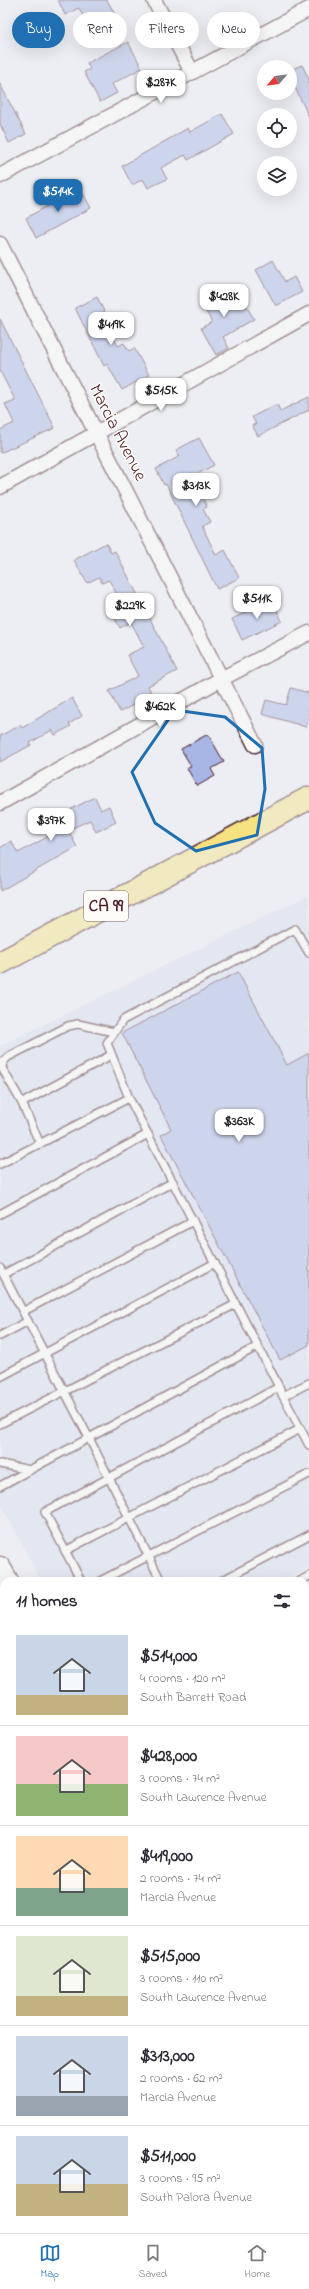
<!DOCTYPE html>
<meta charset="utf-8">
<style>
:root{--surface:#fff;--page:#f7f7f7;--text:#2b2b33;--muted:#7c7c81;--line:#e1e1e2;--accent:#1f6fb2}
body{margin:0;font-family:"Indie Flower",sans-serif;background:var(--page);color:var(--text);height:100vh;display:flex;flex-direction:column;font-size:15px;white-space:nowrap}
*{box-sizing:border-box;margin:0}
p{font-size:13px;color:var(--muted)}
.icon{flex:none;width:22px;height:22px;fill:none;stroke:currentColor;stroke-width:2;stroke-linecap:round;stroke-linejoin:round}
.map{position:relative;flex:1;overflow:hidden}
.panel{position:absolute;left:0px;top:1577px;width:309px;height:656px;display:flex;flex-direction:column;background:var(--surface);border-radius:12px 12px 0 0;box-shadow:0 4px 16px #0002}
.panel>*{flex:none}
.top-card{position:absolute;left:12px;top:12px;width:285px;height:36px;display:flex;gap:8px}
.needle{width:26px;rotate:242deg}
.buttons{position:absolute;left:257px;top:60px;display:grid;gap:8px}
.buttons a{display:grid;place-items:center;width:40px;height:40px;border-radius:50%;background:var(--surface);box-shadow:0 4px 16px #0002;font-size:20px}
.price{position:absolute;translate:-50% -34px;padding:0 9px;border-radius:8px;background:#fff;color:#222;font-size:13px;line-height:26px;filter:drop-shadow(0 1px 2px #0008)}
.price::after{content:'';position:absolute;left:50%;top:24px;width:12px;height:9px;margin-left:-6px;background:inherit;clip-path:polygon(0 0,100% 0,50% 100%)}
.price.selected{background:var(--accent);color:#fff}
ul{padding:0;list-style:none}
li{display:flex;align-items:center;gap:12px;height:100px;padding:0 16px}
li+li{border-top:1px solid var(--line)}
li span{display:grid;place-items:center;flex:none;width:112px;height:80px;border-radius:0px;color:#555}
li>.icon{margin-inline-start:auto}
span .icon{width:48px;height:48px;fill:#fffc;stroke-width:1}
li b{font-size:17px}
h2{display:flex;justify-content:space-between;align-items:center;height:48px;padding:0 16px;font-size:17px}
.tag{padding:0 14px;border-radius:18px;background:var(--surface);box-shadow:0 4px 16px #0002;font-size:14px;line-height:36px}
.tag.selected{background:var(--accent);color:#fff}
.tabs{display:flex;justify-content:space-around;align-items:center;height:56px;border-top:1px solid var(--line);background:var(--surface);font-size:11px;color:var(--muted)}
.tabs a{display:grid;justify-items:center;gap:2px}
.tabs .selected{color:var(--accent)}
.map>svg:first-child{display:block}
</style>
<div class="map">
<svg width="309" height="2233" viewBox="0 0 309 2233">
<rect width="100%" height="100%" fill="#eceef3"/>
<filter id="ink" filterUnits="userSpaceOnUse"><feTurbulence type="fractalNoise" baseFrequency=".025" numOctaves="2"/><feDisplacementMap in="SourceGraphic" scale="8" xChannelSelector="R" yChannelSelector="G"/><feConvolveMatrix kernelMatrix="1 2 1 2 8 2 1 2 1" color-interpolation-filters="sRGB"/></filter>
<g filter="url(#ink)">
<!-- built -->
<polygon fill="#d7ddef" points="307,896 309,900 309,1568 284,1581 41,1581 0,1502 0,1046"/>
<!-- building -->
<g fill="#a7b6e5" stroke="#4a1f2b">
<polygon points="58,0 107,0 117,18 91,32 79,8 65,15"/>
<polygon points="128,42 142,68 112,84 117,93 100,102 84,72 90,69 87,63"/>
<polygon points="302,65 309,79 309,117 290,77 290,70"/>
<polygon points="0,84 26,134 9,143 0,124"/>
<polygon points="222,114 234,134 188,160 185,155 161,168 167,179 148,188 143,179 132,185 122,166 188,128 190,132"/>
<polygon points="80,188 91,208 36,238 26,218"/>
<polygon points="273,260 285,282 294,277 302,292 276,306 256,270"/>
<polygon points="226,289 231,297 239,293 254,319 223,337 229,348 216,355 201,328 212,322 201,303"/>
<polygon points="97,297 105,313 102,315 118,346 124,343 129,351 134,348 149,375 122,390 107,364 104,366 75,308"/>
<polygon points="0,319 55,428 0,453 0,430 14,423 5,404 15,400 0,371"/>
<polygon points="309,397 309,410 258,436 252,425 256,424 252,417 277,404 280,411"/>
<polygon points="199,438 214,465 192,477 207,507 203,509 210,522 202,526 216,555 225,550 239,578 217,589 166,484 164,485 156,469 180,456 176,450"/>
<polygon points="106,543 111,553 115,551 177,671 148,686 152,695 120,712 109,691 138,676 127,655 144,647 131,622 120,628 113,615 125,609 109,580 102,583 99,577 87,583 74,560"/>
<polygon points="272,600 282,621 242,640 232,619"/>
<polygon points="291,688 309,693 309,716 306,727 262,714 266,700 286,705"/>
<polygon points="72,698 82,716 69,724 71,726 55,735 52,730 30,743 31,745 0,762 0,736 20,725 22,728"/>
<polygon points="208,734 224,762 211,769 215,776 197,786 187,768 191,766 181,749"/>
<polygon points="95,797 101,810 109,806 116,822 96,832 90,820 68,830 77,847 0,891 0,848 11,841 18,853 51,835 44,823"/>
<polygon points="238,972 287,1065 309,1053 309,1345 280,1360 161,1135 171,1129 122,1033"/>
</g>
<g fill="none" stroke-linecap="round" stroke-linejoin="round">
<!-- lane casing -->
<g stroke="#4a1f2b" stroke-width="10">
<g id="lane">
<polyline points="129,1098 279,1387"/>
<polyline points="22,1103 2,1068 3,1062 8,1057 68,1026 78,1024 114,1032"/>
<polyline points="40,1144 22,1103 111,1055"/>
<polyline points="0,1164 129,1098 107,1043 123,1020 295,929 309,953"/>
<polyline points="0,1214 148,1134"/>
<polyline points="0,1268 89,1438 258,1346"/>
<polyline points="4,1274 173,1182"/>
<polyline points="24,1311 193,1221"/>
<polyline points="0,1336 28,1321"/>
<polyline points="0,1377 215,1263"/>
<polyline points="283,1396 309,1445"/>
<polyline points="0,1424 236,1304"/>
<polyline points="0,1464 30,1470"/>
<polyline points="0,1486 89,1438 161,1581"/>
<polyline points="65,1551 300,1429"/>
<polyline points="81,1581 45,1512 279,1387 283,1396 309,1383"/>
<polyline points="100,1581 309,1474"/>
<polyline points="221,1581 309,1535"/>
<polyline points="300,1581 309,1576"/>
</g>
</g>
<!-- street casing -->
<g stroke="#4a1f2b" stroke-width="17">
<g id="street">
<polyline points="154,0 192,72"/>
<polyline points="0,176 309,9"/>
<polyline points="0,244 255,745"/>
<polyline points="0,487 309,314"/>
<polyline points="0,803 221,679 309,633"/>
<polyline points="305,1846 309,1844"/>
<polyline points="0,2119 4,2117"/>
<polyline points="116,2229 118,2233"/>
</g>
</g>
<!-- secondary casing -->
<g stroke="#4a1f2b" stroke-width="23">
<g id="secondary">
<polyline points="0,1567 8,1581"/>
<polyline points="305,2146 309,2153"/>
</g>
</g>
<!-- highway casing -->
<g stroke="#4a1f2b" stroke-width="25">
<polyline id="highway" points="0,963 309,798"/>
</g>
<!-- lane -->
<use href="#lane" stroke="#fdfcf7" stroke-width="7"/>
<!-- street -->
<use href="#street" stroke="#fdfcf7" stroke-width="14"/>
<!-- secondary -->
<use href="#secondary" stroke="#fdfcf7" stroke-width="20"/>
<!-- highway -->
<use href="#highway" stroke="#f6e281" stroke-width="22"/>
</g>
</g>
<!-- marked area -->
<path d="M0 0H309V2233H0ZM175,710L225,717L262,748L265,789L257,835L196,851L155,823L132,772Z" fill="#eceef3" fill-opacity=".55" fill-rule="evenodd"/>
<path fill="none" stroke="#1f6fb2" stroke-width="3" stroke-linejoin="round" d="M175,710L225,717L262,748L265,789L257,835L196,851L155,823L132,772Z"/>
<g text-anchor="middle" dominant-baseline="central" stroke-width="3" stroke-linejoin="round" paint-order="stroke">
<!-- shield labels -->
<rect fill="#fdfcf7" stroke="#806168" stroke-width="1" x="84" y="891" width="44" height="30" rx="3"/>
<g font-size="17" font-weight="bold" fill="#4a1f2b">
<text x="106" y="906">CA 99</text>
</g>
<!-- street labels -->
<g font-size="18" fill="#4a1f2b" stroke="#fdfcf7">
<text transform="translate(117 433) rotate(63)">Marcia Avenue</text>
</g>
</g>
</svg>
<div class="buttons">
<a><svg class="needle" viewBox="-14 -14 28 28"><path d="M0-13l5 13h-10z" fill="#e53935"/><path d="M0 13l5-13h-10z" fill="#7c7c81"/></svg></a>
<a><svg class="icon" aria-label="locate" viewBox="0 0 24 24"><circle cx="12" cy="12" r="6"/><path d="M12 2v4M12 18v4M2 12h4M18 12h4"/></svg></a>
<a><svg class="icon" aria-label="layers" viewBox="0 0 24 24"><path d="M12 4l9 5-9 5-9-5zM3 14l9 5 9-5"/></svg></a>
</div>
<b class="price" style="left:161px;top:104px">$287K</b>
<b class="price selected" style="left:58px;top:213px">$514K</b>
<b class="price" style="left:224px;top:318px">$428K</b>
<b class="price" style="left:111px;top:346px">$419K</b>
<b class="price" style="left:161px;top:412px">$515K</b>
<b class="price" style="left:196px;top:507px">$313K</b>
<b class="price" style="left:257px;top:620px">$511K</b>
<b class="price" style="left:130px;top:627px">$229K</b>
<b class="price" style="left:160px;top:728px">$462K</b>
<b class="price" style="left:51px;top:842px">$397K</b>
<b class="price" style="left:239px;top:1143px">$363K</b>
<div class="top-card">
<a class="tag selected">Buy</a>
<a class="tag">Rent</a>
<a class="tag">Filters</a>
<a class="tag">New</a>
</div>
<section class="panel">
<h2>11 homes<svg class="icon" aria-label="filters" viewBox="0 0 24 24"><path d="M4 7h16M4 17h16"/><circle cx="9" cy="7" r="2"/><circle cx="15" cy="17" r="2"/></svg></h2>
<ul>
<li><span style="background:linear-gradient(#c9d6e8 75%,#c2b280 0)"><svg class="icon" aria-label="home" viewBox="0 0 24 24"><path d="M3 11l9-7 9 7M6 9v11h12V9"/></svg></span><div><b>$514,000</b><p>4 rooms · 120 m²</p><p>South Barrett Road</p></div></li>
<li><span style="background:linear-gradient(#f6c9c9 60%,#8fb573 0)"><svg class="icon" aria-label="home" viewBox="0 0 24 24"><path d="M3 11l9-7 9 7M6 9v11h12V9"/></svg></span><div><b>$428,000</b><p>3 rooms · 74 m²</p><p>South Lawrence Avenue</p></div></li>
<li><span style="background:linear-gradient(#ffd9b3 65%,#7fa58c 0)"><svg class="icon" aria-label="home" viewBox="0 0 24 24"><path d="M3 11l9-7 9 7M6 9v11h12V9"/></svg></span><div><b>$419,000</b><p>2 rooms · 74 m²</p><p>Marcia Avenue</p></div></li>
<li><span style="background:linear-gradient(#dfe7d0 75%,#c2b280 0)"><svg class="icon" aria-label="home" viewBox="0 0 24 24"><path d="M3 11l9-7 9 7M6 9v11h12V9"/></svg></span><div><b>$515,000</b><p>3 rooms · 110 m²</p><p>South Lawrence Avenue</p></div></li>
<li><span style="background:linear-gradient(#c9d6e8 75%,#9aa5b1 0)"><svg class="icon" aria-label="home" viewBox="0 0 24 24"><path d="M3 11l9-7 9 7M6 9v11h12V9"/></svg></span><div><b>$313,000</b><p>2 rooms · 62 m²</p><p>Marcia Avenue</p></div></li>
<li><span style="background:linear-gradient(#c9d6e8 60%,#c2b280 0)"><svg class="icon" aria-label="home" viewBox="0 0 24 24"><path d="M3 11l9-7 9 7M6 9v11h12V9"/></svg></span><div><b>$511,000</b><p>3 rooms · 95 m²</p><p>South Palora Avenue</p></div></li>
</ul>
</section>
</div>
<nav class="tabs">
<a class="selected"><svg class="icon" aria-label="map" viewBox="0 0 24 24"><path d="M3 6l6-2 6 2 6-2v14l-6 2-6-2-6 2zM9 4v14M15 6v14"/></svg>Map</a>
<a><svg class="icon" aria-label="saved" viewBox="0 0 24 24"><path d="M7 4h10v16l-5-4-5 4z"/></svg>Saved</a>
<a><svg class="icon" aria-label="home" viewBox="0 0 24 24"><path d="M3 11l9-7 9 7M6 9v11h12V9"/></svg>Home</a>
</nav>
